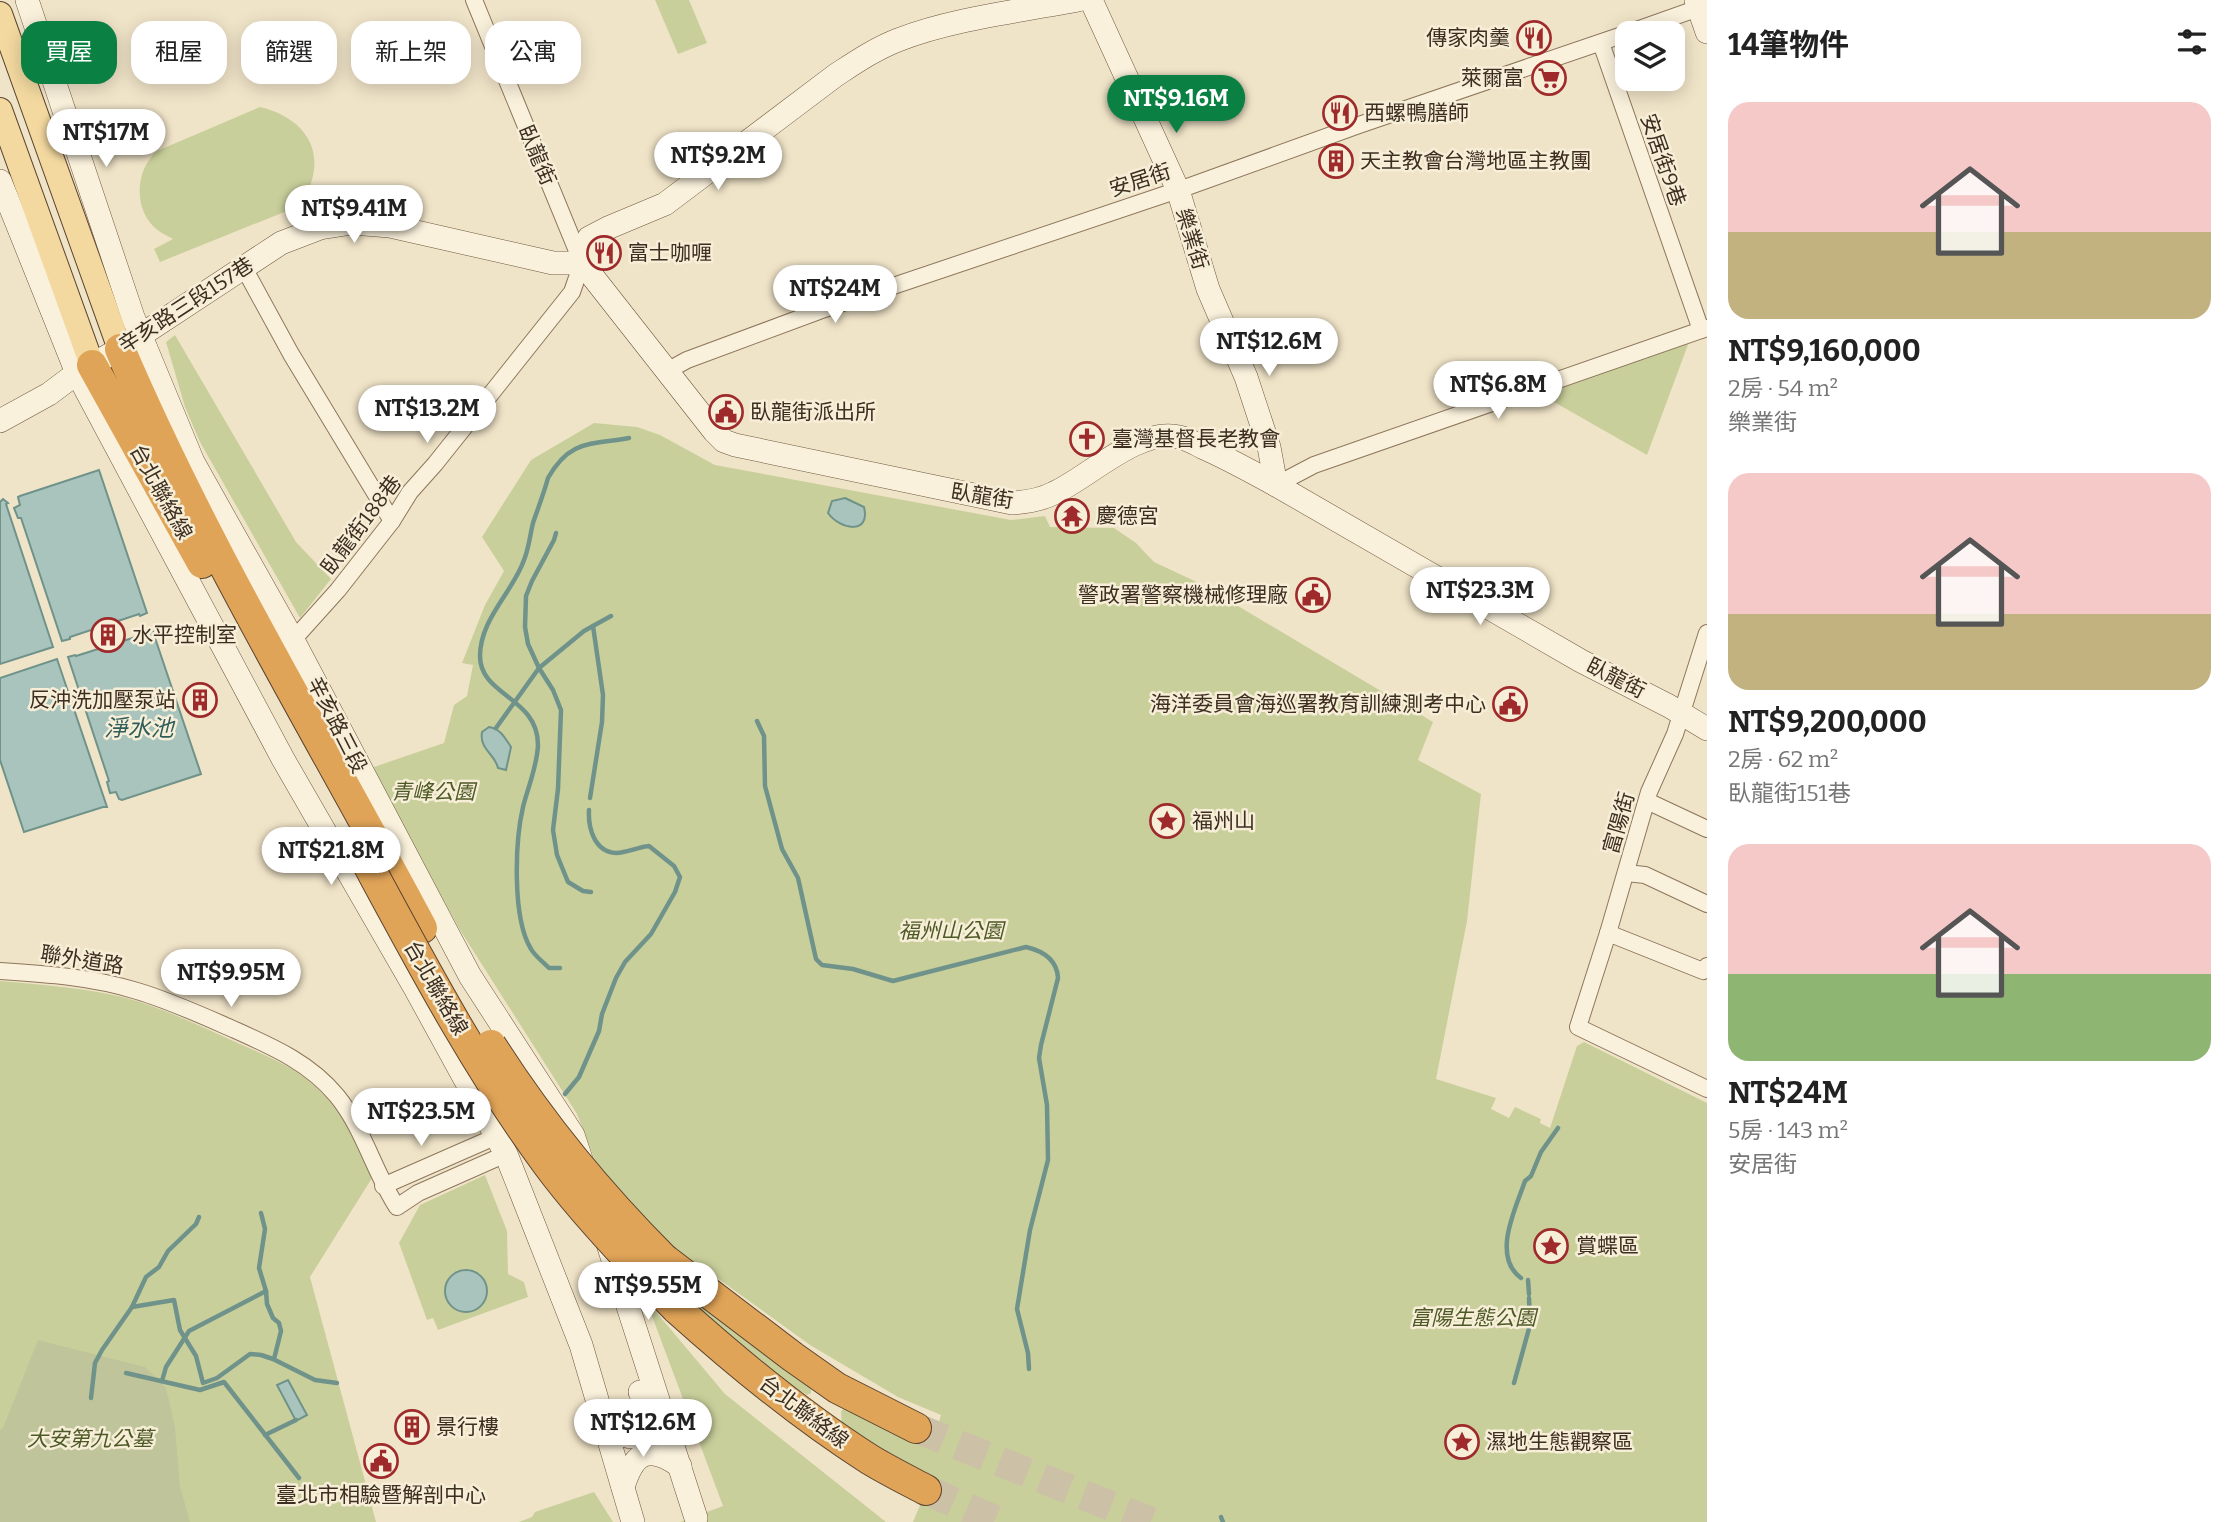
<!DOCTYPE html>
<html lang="zh-TW">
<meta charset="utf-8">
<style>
:root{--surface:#fff;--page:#f6f6f6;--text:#222;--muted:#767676;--accent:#0b8043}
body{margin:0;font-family:Bitter,"Noto Sans TC",serif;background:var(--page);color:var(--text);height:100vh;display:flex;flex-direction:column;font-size:26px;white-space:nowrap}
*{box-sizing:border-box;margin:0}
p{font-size:23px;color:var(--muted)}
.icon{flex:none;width:38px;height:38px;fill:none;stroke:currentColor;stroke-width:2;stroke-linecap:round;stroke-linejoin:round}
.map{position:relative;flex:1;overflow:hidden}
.details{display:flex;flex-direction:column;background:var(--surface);width:525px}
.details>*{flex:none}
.hud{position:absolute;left:21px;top:21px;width:665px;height:63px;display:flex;gap:14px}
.fabs{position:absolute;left:1615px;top:21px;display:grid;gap:14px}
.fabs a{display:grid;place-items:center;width:70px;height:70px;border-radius:14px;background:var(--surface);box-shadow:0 4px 18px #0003;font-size:35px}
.price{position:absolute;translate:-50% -60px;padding:0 16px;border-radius:24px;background:#fff;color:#222;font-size:23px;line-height:46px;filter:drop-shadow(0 2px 4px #0008)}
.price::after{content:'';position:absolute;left:50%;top:42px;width:21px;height:16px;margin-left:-10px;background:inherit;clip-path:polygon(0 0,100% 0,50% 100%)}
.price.selected{background:var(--accent);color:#fff}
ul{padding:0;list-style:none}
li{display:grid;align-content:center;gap:14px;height:371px;padding:0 21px}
li span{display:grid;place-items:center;height:217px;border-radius:21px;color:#555}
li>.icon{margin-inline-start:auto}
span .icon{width:126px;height:126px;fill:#fffc;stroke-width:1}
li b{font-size:30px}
h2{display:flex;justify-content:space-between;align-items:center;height:84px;padding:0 21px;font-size:30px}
.chip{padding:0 24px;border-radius:21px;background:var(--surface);box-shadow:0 4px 18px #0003;font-size:24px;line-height:63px}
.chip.selected{background:var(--accent);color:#fff}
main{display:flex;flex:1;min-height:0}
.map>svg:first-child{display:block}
</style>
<main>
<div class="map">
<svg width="1707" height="1522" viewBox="0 0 1707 1522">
<rect width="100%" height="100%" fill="#f0e4c8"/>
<!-- green -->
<g fill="#c9cf9b">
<polygon points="655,0 689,0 707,43 678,54"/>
<path d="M260,107C302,117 327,148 308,191L318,186L324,196L160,262L154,249L173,239C166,235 159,232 154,227C133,207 136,169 157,151Z"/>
<polygon points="175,335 296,542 331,579 300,618 200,442 185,407 166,342"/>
<polygon points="1689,342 1647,455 1540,394"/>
<polygon points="594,423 637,427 660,435 715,465 1011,520 1045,516 1050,527 1114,528 1136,543 1154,562 1201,584 1433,722 1418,760 1481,794 1467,921 1436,1079 1496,1098 1491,1109 1509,1118 1515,1107 1541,1119 1540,1123 1550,1128 1577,1046 1584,1042 1707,1103 1707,1522 913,1522 930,1481 842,1427 841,1411 847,1407 933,1443 941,1415 898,1397 810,1345 673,1246 602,1178 577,1114 460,930 371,768 444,743 454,705 467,696 473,665 462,663 485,605 504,571 482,537 531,460"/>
<path d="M0,981C45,985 93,988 137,1001C172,1012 206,1029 240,1044C269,1057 298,1068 321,1092C347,1119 358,1144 372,1178L310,1277L376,1522H0Z"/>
<polygon points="485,1175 507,1231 508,1274 524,1282 528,1297 438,1330 433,1318 427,1320 399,1243 420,1205"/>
<polygon points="666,1272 806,1383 811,1389 811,1393 807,1395 759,1365 660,1280"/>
<polygon points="646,1300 725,1394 886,1522 680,1522 723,1506"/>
<polygon points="594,1492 613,1522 519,1522 532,1517 535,1512"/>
</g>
<!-- cemetery -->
<polygon fill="#bfc49a" points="38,1340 145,1367 166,1388 175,1427 180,1487 190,1522 0,1522 0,1430 3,1428"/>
<!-- water -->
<g fill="#a9c4bc" stroke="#6f938a" stroke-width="2">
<polygon points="99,470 147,613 140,616 139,614 70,637 70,639 62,641 21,518 18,518 14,508 20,505 18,497 20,496"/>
<path d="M845,498L864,507C871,535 840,530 828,513L832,501Z"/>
<polygon points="3,499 8,503 6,504 53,647 0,664 0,502"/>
<polygon points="152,629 201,774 122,800 119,799 116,792 110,793 107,782 109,781 68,657 75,655 76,656 145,634 145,632"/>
<polygon points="57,659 107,807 103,807 24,832 0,760 0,678"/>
<path d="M489,727C501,729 505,738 511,747L506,770L498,768C495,754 479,749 482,732Z"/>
<circle cx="466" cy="1291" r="21"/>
<polygon points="288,1380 307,1415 296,1421 277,1385"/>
</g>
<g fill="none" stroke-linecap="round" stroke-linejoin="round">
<!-- stream -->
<g stroke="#6f938a" stroke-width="4.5">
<polyline points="556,533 554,540 532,581 526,596 525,627 528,644 539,668 553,690 561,710 558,789 553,830 557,855 568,882 583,891 591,892"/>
<path d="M757,721L764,736L765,786L782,849L798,878L816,959L822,965L853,969L893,981L1026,947C1043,951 1057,959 1058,978L1041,1045L1039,1058L1047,1105L1048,1160L1030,1230L1017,1309L1028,1353L1029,1369"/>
<polyline points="496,728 539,668 584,631 611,616"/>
<polyline points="590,798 602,722 603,695 593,626"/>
<path d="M560,968H549C543,962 535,956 531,949C512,918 515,842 523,807C528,787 537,767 538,745C538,697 480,696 480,656C480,619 513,592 524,560C529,548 530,535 533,523C538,508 544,493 548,478C570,439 591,445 629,438"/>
<path d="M565,1094L579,1077L599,1031L602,1014L616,978L625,962L651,934L675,892L680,877L674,866L649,846C638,847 627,853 616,853C594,852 588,827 589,810"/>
<polyline points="261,1213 265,1229 259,1268 266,1291 267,1304 273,1318 279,1323 281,1331 274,1359"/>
<polyline points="199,1217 196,1224 168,1251 159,1267 146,1277 132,1307 174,1300 180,1330 196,1356 203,1383 217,1378 250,1354 261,1355 273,1359 315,1380 337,1383"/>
<path d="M1521,1278C1491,1256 1516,1208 1525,1181L1531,1176L1541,1152L1558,1128"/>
<polyline points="1528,1280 1529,1294"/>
<polyline points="126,1373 200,1390 224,1382 299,1478"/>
<polyline points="162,1381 166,1367 189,1331 266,1291"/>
<polyline points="1514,1383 1530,1325 1529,1298"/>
<polyline points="91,1398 95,1363 102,1350 132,1307"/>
<polyline points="265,1435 296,1420"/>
<polyline points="1221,1517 1223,1522"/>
</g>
<!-- highway-tunnel -->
<g stroke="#ccc0a6" stroke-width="30" stroke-dasharray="30 15" stroke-linecap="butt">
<polyline points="916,1428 1151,1522"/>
<polyline points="926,1490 999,1522"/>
</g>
<!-- street casing -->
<g stroke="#8d765c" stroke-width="18">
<g id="street">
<polyline points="1628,33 1707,5"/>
<polyline points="1601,43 1701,330"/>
<polyline points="244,268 291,354 392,521"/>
<polyline points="667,371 687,360 819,311 1190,186 1359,125 1628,33"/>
<polyline points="1276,485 1314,465 1707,328"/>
<polyline points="1707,633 1675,734 1649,792 1608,933 1578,1027 1707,1089"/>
<polyline points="293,640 338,590 392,521 410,492 435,464 572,292 582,263 474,0"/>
<polyline points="1647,801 1707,829"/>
<polyline points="1626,873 1645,875 1707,904"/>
<polyline points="1608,933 1703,971 1707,966"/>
<path d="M0,971C46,974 92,977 137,991C171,1001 203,1016 235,1030C273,1047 310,1063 337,1096C364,1129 374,1172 397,1207L418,1193L506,1154"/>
<polyline points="383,1186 497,1136"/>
</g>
</g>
<!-- secondary casing -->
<g stroke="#6f573f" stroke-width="24">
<g id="secondary">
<polyline points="27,0 133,317 193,462 293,640 470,976 573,1135 583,1165"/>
<polyline points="1091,0 1178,190 1208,289 1246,377 1269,447 1276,485"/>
<polyline points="1696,0 1707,32"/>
<polyline points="0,181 77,373 87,392 283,759 415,988 506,1154 581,1345 633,1522"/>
<path d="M582,263L714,431L724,441L735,445L1012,503C1027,502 1041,500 1054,493C1089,477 1139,427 1179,437C1188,439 1196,444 1204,448C1229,459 1252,472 1276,485L1581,661L1669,706L1707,729"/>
<path d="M582,263L589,238L610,227L665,204L836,75C856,62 875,49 898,40C951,19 1020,11 1078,0"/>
<polyline points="0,421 49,394 77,373 120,349 281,243 320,228 352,223 390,226 553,263 582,263"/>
<polyline points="606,1238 696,1518"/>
<path d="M606,1414C616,1431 618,1438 639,1437L649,1425L648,1410L640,1392"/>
<path d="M623,1487C634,1452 648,1444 680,1466"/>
</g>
</g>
<!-- primary casing -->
<g stroke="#5b4430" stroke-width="26">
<g id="primary">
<polyline points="0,14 120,349"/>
<polyline points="0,110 92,365"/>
</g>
</g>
<!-- highway casing -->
<g stroke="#5b4430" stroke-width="32">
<g id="highway">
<path d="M120,349C206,550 320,736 422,928"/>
<polyline points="92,365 202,563"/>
<polyline points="664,1259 793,1357 837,1388 916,1428"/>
<path d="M676,1308C736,1362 800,1415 869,1459C887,1470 907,1480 926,1490"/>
</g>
</g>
<!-- street -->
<use href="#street" stroke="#faf1dc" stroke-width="16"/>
<!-- secondary -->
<use href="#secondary" stroke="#faf1dc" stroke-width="23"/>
<!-- primary -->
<use href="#primary" stroke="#f3d9a0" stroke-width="24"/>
<!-- highway -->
<use href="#highway" stroke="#e0a458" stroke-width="30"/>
<!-- highway-bridge casing -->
<g stroke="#5b4430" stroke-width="32" stroke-linecap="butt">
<g id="highway-bridge">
<path d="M358,846C417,955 474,1065 548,1165C586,1216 631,1263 676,1308"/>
<path d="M491,1045C540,1122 600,1195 664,1259"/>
</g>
</g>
<!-- highway-bridge -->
<use href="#highway-bridge" stroke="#e0a458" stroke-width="30"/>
</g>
<!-- icons -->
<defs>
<g id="restaurant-ring" transform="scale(1.75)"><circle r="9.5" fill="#f7eed8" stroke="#9e2a2b" stroke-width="1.5"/><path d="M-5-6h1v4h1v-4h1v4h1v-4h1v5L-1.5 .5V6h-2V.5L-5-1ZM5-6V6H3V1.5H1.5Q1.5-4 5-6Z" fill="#9e2a2b"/></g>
<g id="supermarket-ring" transform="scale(1.75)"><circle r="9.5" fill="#f7eed8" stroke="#9e2a2b" stroke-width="1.5"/><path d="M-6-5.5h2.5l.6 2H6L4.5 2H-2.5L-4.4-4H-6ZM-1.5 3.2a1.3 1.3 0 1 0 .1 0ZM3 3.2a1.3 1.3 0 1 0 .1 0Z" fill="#9e2a2b"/></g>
<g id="building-ring" transform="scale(1.75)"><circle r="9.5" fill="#f7eed8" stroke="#9e2a2b" stroke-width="1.5"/><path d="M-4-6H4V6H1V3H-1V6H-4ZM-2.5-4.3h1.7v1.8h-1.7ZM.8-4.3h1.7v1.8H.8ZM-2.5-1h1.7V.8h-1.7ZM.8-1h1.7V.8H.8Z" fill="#9e2a2b"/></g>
<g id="civic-ring" transform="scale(1.75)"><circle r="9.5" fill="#f7eed8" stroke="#9e2a2b" stroke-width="1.5"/><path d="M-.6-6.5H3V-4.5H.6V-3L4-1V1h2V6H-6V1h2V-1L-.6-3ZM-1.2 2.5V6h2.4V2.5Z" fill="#9e2a2b"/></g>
<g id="church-ring" transform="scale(1.75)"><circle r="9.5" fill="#f7eed8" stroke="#9e2a2b" stroke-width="1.5"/><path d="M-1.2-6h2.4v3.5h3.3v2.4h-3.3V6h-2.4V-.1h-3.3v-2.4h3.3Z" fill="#9e2a2b"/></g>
<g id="temple-ring" transform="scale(1.75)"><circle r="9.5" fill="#f7eed8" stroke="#9e2a2b" stroke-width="1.5"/><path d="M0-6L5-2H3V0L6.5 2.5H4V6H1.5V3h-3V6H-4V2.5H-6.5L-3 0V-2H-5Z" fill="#9e2a2b"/></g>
<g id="sight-ring" transform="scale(1.75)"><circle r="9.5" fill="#f7eed8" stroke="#9e2a2b" stroke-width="1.5"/><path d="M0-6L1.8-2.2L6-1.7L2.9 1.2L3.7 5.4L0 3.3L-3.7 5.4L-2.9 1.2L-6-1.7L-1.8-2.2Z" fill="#9e2a2b"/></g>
</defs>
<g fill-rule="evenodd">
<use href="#restaurant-ring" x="1534" y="38"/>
<use href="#supermarket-ring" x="1549" y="78"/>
<use href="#restaurant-ring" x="1340" y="113"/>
<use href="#building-ring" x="1336" y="161"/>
<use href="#restaurant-ring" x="604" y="253"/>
<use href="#civic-ring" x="726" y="412"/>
<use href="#church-ring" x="1087" y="439"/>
<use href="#temple-ring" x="1072" y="516"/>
<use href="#civic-ring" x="1313" y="595"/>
<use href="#building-ring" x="108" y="635"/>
<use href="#building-ring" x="200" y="700"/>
<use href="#civic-ring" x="1510" y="704"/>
<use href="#sight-ring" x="1167" y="821"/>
<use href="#sight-ring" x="1551" y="1246"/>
<use href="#building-ring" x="412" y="1427"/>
<use href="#sight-ring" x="1462" y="1442"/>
<use href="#civic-ring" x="381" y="1461"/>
</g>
<g text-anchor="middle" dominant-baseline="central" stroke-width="5" stroke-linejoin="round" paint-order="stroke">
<!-- poi labels -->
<g font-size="21" fill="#3d2e20" stroke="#f7eed8" text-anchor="start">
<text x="1510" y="38" text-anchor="end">傳家肉羹</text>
<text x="1524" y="78" text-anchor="end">萊爾富</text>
<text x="1364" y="113">西螺鴨膳師</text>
<text x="1360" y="161">天主教會台灣地區主教團</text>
<text x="628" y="253">富士咖喱</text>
<text x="750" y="412">臥龍街派出所</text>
<text x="1112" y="439">臺灣基督長老教會</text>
<text x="1096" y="516">慶德宮</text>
<text x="1288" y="595" text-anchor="end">警政署警察機械修理廠</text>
<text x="132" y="635">水平控制室</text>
<text x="176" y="700" text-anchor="end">反沖洗加壓泵站</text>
<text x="1486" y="704" text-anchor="end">海洋委員會海巡署教育訓練測考中心</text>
<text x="1192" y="821">福州山</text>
<text x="1576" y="1246">賞蝶區</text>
<text x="436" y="1427">景行樓</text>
<text x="1486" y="1442">濕地生態觀察區</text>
<text x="381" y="1495" text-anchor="middle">臺北市相驗暨解剖中心</text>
</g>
<!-- street labels -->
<g font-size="21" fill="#3d2e20" stroke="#f7eed8">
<text transform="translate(537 155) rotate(67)">臥龍街</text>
<text transform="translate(1663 160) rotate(71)">安居街9巷</text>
<text transform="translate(1140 180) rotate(-18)">安居街</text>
<text transform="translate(1192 239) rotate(73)">樂業街</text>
<text transform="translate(186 305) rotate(-33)">辛亥路三段157巷</text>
<text transform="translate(161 492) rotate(61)">台北聯絡線</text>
<text transform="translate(982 496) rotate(9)">臥龍街</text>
<text transform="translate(361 525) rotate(-53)">臥龍街188巷</text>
<text transform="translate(1616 678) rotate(27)">臥龍街</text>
<text transform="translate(337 725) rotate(63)">辛亥路三段</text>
<text transform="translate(1619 823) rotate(-74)">富陽街</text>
<text transform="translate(82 960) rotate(9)">聯外道路</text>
<text transform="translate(436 988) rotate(60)">台北聯絡線</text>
<text transform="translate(804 1412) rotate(37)">台北聯絡線</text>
</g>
<!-- park labels -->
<g font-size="21" font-style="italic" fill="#4d5a26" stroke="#f7eed8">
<text x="433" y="792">青峰公園</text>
<text x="951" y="931">福州山公園</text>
<text x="1473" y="1318">富陽生態公園</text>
<text x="90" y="1439">大安第九公墓</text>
</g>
<!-- water labels -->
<g font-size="23" font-style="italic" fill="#2f5d5a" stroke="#f7eed8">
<text x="139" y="728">淨水池</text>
</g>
</g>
</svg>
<div class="fabs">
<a><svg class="icon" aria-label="layers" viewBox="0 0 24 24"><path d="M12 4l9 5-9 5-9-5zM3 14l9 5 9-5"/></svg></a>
</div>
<b class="price selected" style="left:1176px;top:135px">NT$9.16M</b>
<b class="price" style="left:106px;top:169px">NT$17M</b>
<b class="price" style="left:718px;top:192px">NT$9.2M</b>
<b class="price" style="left:354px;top:245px">NT$9.41M</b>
<b class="price" style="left:835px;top:325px">NT$24M</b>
<b class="price" style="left:1269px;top:378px">NT$12.6M</b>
<b class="price" style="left:1498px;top:421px">NT$6.8M</b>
<b class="price" style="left:427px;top:445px">NT$13.2M</b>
<b class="price" style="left:1480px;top:627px">NT$23.3M</b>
<b class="price" style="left:331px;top:887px">NT$21.8M</b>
<b class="price" style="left:231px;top:1009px">NT$9.95M</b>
<b class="price" style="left:421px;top:1148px">NT$23.5M</b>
<b class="price" style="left:648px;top:1322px">NT$9.55M</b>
<b class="price" style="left:643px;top:1459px">NT$12.6M</b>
<div class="hud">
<a class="chip selected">買屋</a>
<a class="chip">租屋</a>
<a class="chip">篩選</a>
<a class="chip">新上架</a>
<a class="chip">公寓</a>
</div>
</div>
<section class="details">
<h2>14筆物件<svg class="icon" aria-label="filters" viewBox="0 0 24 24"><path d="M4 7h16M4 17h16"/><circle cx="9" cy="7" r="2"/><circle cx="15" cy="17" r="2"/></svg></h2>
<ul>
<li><span style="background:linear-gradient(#f6c9c9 60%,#c2b280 0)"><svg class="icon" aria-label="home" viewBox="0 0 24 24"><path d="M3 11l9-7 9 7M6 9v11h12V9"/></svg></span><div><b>NT$9,160,000</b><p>2房 · 54 m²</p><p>樂業街</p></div></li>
<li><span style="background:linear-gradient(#f6c9c9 65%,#c2b280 0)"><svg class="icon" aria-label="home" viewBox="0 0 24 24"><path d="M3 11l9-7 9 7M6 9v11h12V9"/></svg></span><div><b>NT$9,200,000</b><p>2房 · 62 m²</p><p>臥龍街151巷</p></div></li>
<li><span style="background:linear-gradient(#f6c9c9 60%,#8fb573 0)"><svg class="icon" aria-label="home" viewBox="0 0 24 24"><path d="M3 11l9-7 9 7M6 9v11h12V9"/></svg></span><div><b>NT$24M</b><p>5房 · 143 m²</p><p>安居街</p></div></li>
</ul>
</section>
</main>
